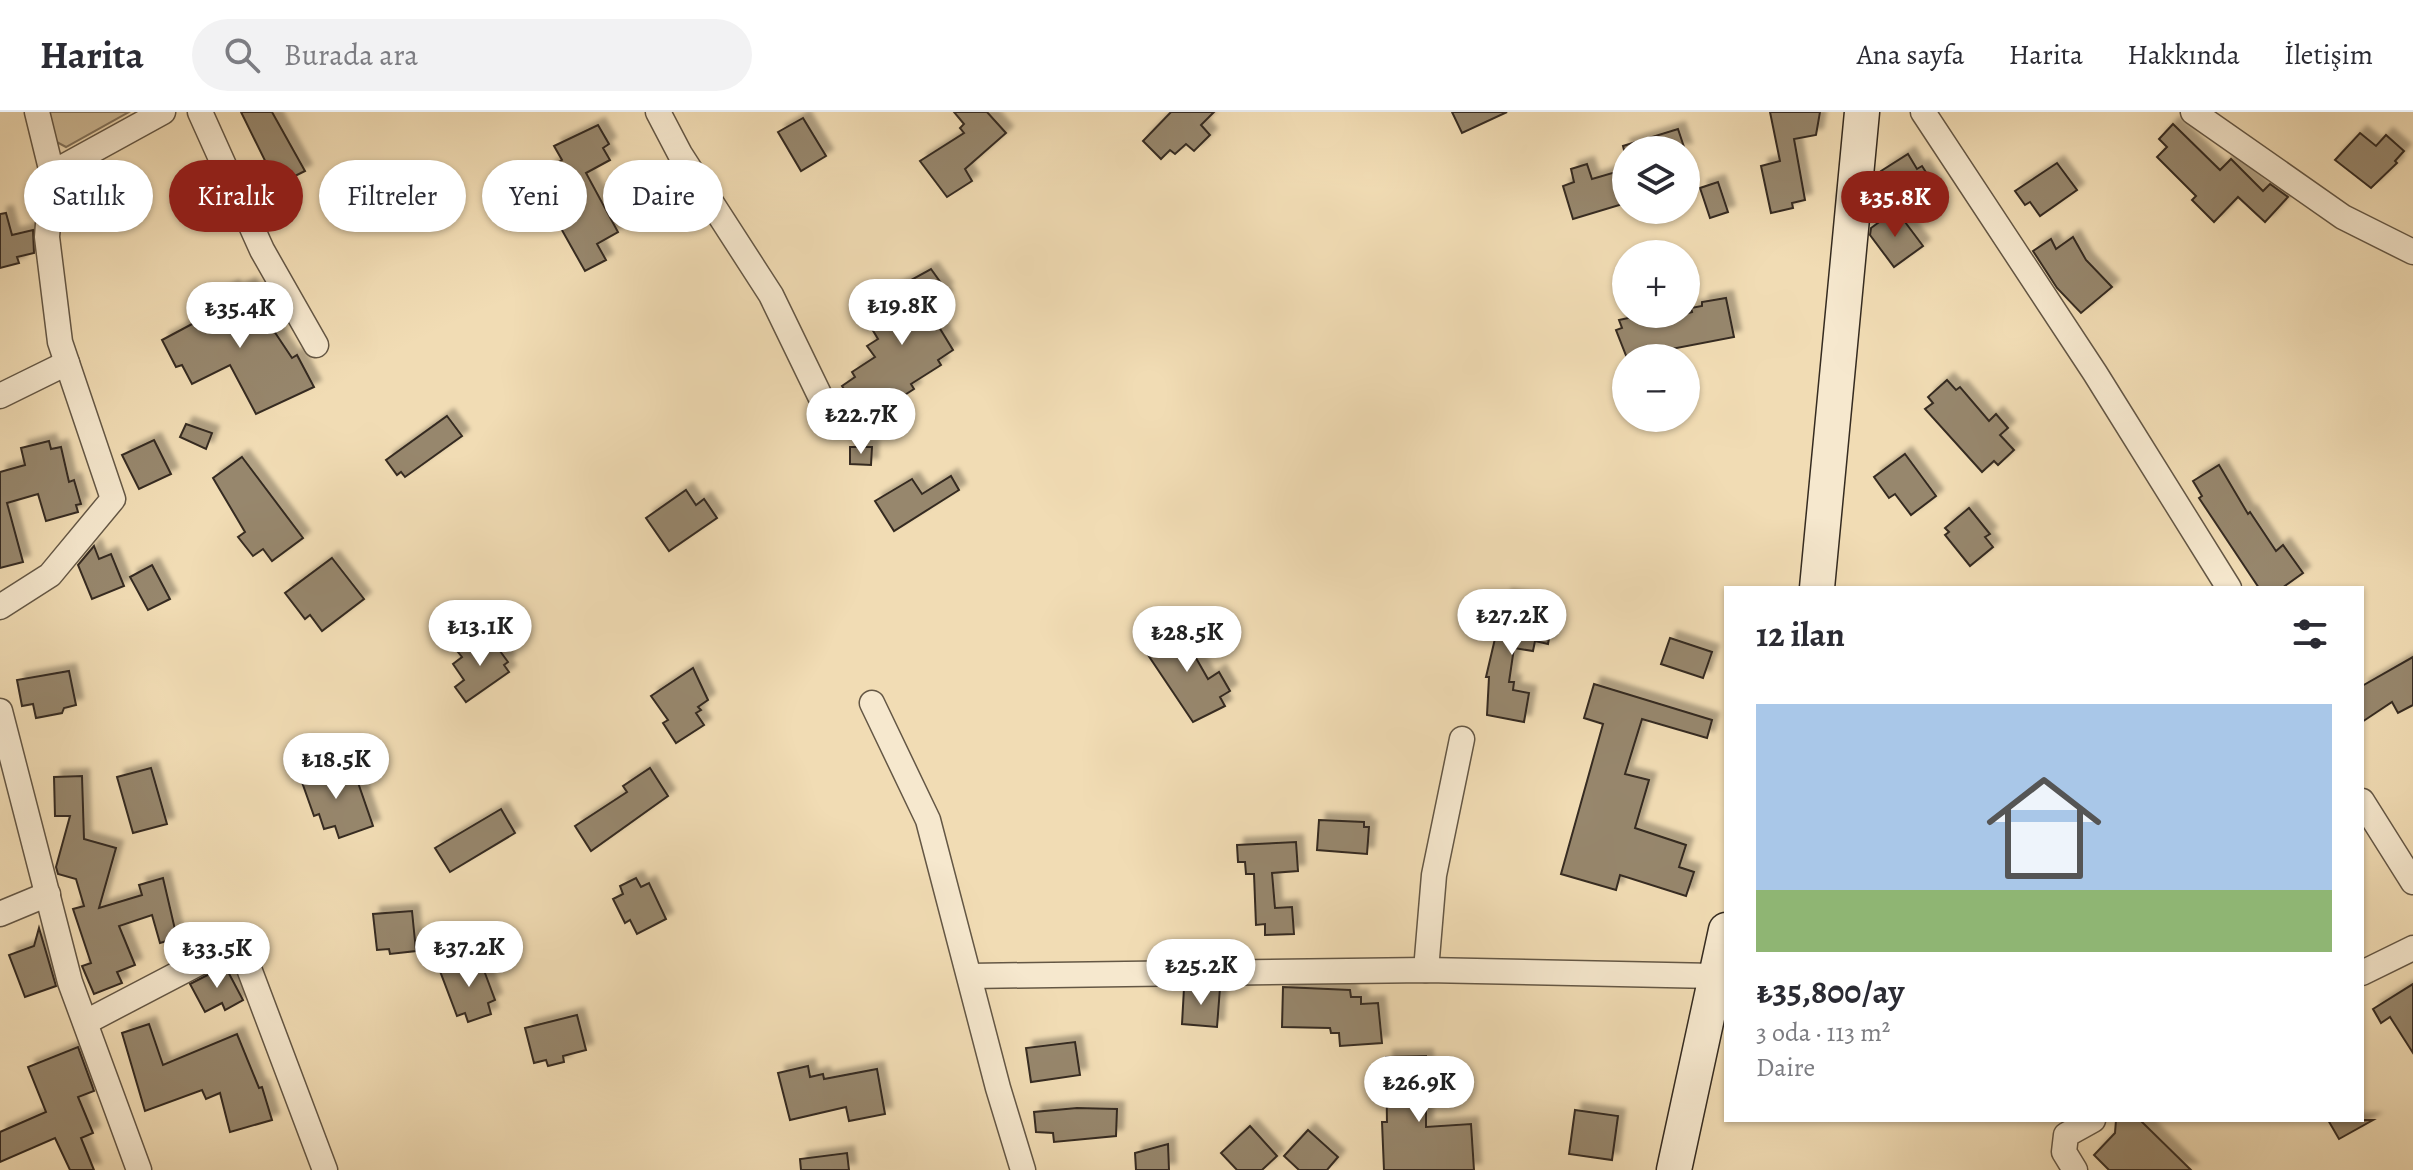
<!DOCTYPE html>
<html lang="tr">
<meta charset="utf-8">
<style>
:root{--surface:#fff;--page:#f2f2f3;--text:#2b2b33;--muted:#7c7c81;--line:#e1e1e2;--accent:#8f2418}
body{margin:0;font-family:Alegreya,serif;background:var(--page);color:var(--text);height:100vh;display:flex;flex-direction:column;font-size:30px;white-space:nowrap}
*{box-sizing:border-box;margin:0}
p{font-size:26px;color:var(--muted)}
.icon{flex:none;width:44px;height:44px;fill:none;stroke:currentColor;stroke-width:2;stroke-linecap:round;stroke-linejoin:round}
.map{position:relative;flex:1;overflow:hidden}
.sheet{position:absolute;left:1724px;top:474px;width:640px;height:536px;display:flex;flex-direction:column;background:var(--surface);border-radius:0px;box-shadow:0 2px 6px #0004}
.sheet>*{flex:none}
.top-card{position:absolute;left:24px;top:48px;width:760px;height:72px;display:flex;gap:16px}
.fabs{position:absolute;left:1612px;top:24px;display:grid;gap:16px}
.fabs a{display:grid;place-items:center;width:88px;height:88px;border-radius:50%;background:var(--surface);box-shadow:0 2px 6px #0004;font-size:40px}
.price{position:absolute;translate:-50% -68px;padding:0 18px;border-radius:28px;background:#fff;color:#222;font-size:26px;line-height:52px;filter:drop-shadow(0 2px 4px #0008)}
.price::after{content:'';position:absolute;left:50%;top:48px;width:24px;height:18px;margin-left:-12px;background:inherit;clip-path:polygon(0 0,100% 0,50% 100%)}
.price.active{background:var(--accent);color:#fff}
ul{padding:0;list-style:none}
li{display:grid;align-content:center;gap:16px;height:424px;padding:0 32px}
li span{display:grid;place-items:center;height:248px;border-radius:0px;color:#555}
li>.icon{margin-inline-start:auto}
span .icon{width:144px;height:144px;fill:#fffc;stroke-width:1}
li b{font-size:34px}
h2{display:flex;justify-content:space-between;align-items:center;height:96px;padding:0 32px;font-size:34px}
.chip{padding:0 28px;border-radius:36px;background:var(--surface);box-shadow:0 2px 6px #0004;font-size:28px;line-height:72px}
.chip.active{background:var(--accent);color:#fff}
header{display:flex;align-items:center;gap:48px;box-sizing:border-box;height:112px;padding:0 40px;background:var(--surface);border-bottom:2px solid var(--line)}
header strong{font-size:38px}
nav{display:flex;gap:44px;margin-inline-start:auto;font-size:28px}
.search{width:560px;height:72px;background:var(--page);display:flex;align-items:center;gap:20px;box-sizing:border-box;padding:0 28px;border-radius:44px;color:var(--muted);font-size:30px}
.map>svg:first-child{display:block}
</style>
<header>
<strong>Harita</strong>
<div class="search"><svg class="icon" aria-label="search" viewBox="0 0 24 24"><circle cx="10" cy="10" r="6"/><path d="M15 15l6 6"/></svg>Burada ara</div>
<nav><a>Ana sayfa</a><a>Harita</a><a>Hakkında</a><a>İletişim</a></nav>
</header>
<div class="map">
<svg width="2413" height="1058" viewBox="0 0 2413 1058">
<defs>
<filter id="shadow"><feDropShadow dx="7" dy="-7" stdDeviation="2" flood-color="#0004"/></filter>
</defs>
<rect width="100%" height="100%" fill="#f1dcb4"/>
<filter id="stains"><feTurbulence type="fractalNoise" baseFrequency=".0025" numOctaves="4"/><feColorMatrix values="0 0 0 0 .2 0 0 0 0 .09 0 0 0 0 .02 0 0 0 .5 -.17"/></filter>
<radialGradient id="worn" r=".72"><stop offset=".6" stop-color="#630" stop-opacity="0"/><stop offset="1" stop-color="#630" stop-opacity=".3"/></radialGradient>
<!-- green -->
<polygon fill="#d1be9b" stroke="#83745e" stroke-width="2" points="46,0 129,0 66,35 53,28"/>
<!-- building -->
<g fill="#97876d" stroke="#352b20" stroke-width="2" filter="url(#shadow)">
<polygon points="241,0 272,0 305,59 277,73"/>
<polygon points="954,0 987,0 1006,21 965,57 972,69 947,85 920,49 964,21 960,16 964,12"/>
<polygon points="1171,0 1214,0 1201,13 1210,23 1194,39 1186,32 1175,42 1170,38 1161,47 1143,29"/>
<polygon points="1452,0 1507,0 1462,21"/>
<polygon points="1770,0 1820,0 1816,23 1794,27 1805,88 1792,91 1793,96 1771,101 1761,54 1780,49"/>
<polygon points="803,6 826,44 801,59 778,20"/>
<polygon points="2173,12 2220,58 2231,47 2263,79 2270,72 2288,85 2265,110 2238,85 2214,110 2192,88 2196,84 2157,45 2167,35 2159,27"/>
<polygon points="598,13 609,32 603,36 610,48 586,61 618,120 597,132 606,148 585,159 554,104 571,95 548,56 562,48 554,34"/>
<polygon points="1678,17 1685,38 1624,38 1623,34"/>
<polygon points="2360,21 2376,34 2386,23 2404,39 2395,49 2397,51 2371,76 2335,48"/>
<polygon points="1908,42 1917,57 1922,54 1936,76 1904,96 1881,59"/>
<polygon points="2057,51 2077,78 2040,104 2030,90 2025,93 2015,79"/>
<polygon points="1587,52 1592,67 1626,57 1626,91 1573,107 1563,74 1574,70 1571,57"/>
<polygon points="1718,70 1728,100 1710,106 1700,76"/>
<polygon points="1896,98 1923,134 1894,155 1870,123 1871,116"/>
<polygon points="6,101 12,123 33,118 34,141 17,145 19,151 0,156 0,102"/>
<polygon points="2073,125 2086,148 2112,175 2081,201 2057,176 2033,139 2051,127 2056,137"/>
<polygon points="931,157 946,178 942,180 946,185 928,197 953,238 938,248 941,253 911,272 914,277 869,306 859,291 855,294 842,274 855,265 852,260 875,245 867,234 878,227 872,217 899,200 895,193 899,191 891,179"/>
<polygon points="249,173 272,216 292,246 297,243 314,275 256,302 230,253 192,272 182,253 176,255 162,228 209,203 203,191 232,175 235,180"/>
<polygon points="1726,186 1734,225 1666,238 1668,246 1627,246 1616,218 1622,216 1619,208 1647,202 1650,212 1692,200 1691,196 1702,194 1702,190"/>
<polygon points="1947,268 1956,278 1960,275 1989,309 1996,302 2008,316 2000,323 2014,338 1998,353 1994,349 1982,360 1925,297 1933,291 1928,285"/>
<polygon points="447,304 462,324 405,365 401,360 397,363 386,348"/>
<polygon points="186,312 212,321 206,337 180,325"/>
<polygon points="154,328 171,362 139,377 122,343"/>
<polygon points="49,329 51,337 61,335 69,370 74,368 81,392 76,393 78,400 46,409 38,382 7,391 23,450 0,456 0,360 25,353 21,336"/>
<polygon points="850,335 872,335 871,353 850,352"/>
<polygon points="1905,342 1936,384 1911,403 1895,382 1889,386 1874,365"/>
<polygon points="242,345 303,426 272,449 263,437 253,444 238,425 245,420 213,366"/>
<polygon points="2219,353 2248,402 2250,400 2276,439 2283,433 2303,461 2282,476 2259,476 2199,386 2202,384 2193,369"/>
<polygon points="951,364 959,378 894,419 875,389 912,367 922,382"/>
<polygon points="686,378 696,393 704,387 717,406 669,439 646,406"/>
<polygon points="1969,396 1990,422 1985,425 1993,435 1970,454 1945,423 1949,420 1945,416"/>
<polygon points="94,434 99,447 111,442 124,474 92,487 78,453"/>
<polygon points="332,446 364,487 322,519 310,503 305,507 285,481"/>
<polygon points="152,453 170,487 148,498 130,465"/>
<polygon points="1505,484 1527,488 1526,494 1541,496 1538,514 1551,516 1548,532 1535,529 1533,539 1514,536 1509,570 1514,570 1513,578 1529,581 1524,610 1487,603 1489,565 1486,565"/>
<polygon points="1180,511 1197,535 1192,539 1208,567 1219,560 1230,579 1220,585 1225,594 1193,610 1144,537"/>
<polygon points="489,524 508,550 504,553 509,560 466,590 455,575 464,568 453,552 462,545 458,540"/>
<polygon points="1670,526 1712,540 1703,566 1661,552"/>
<polygon points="2413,545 2413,593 2398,601 2392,590 2362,610 2362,574"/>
<polygon points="693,556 708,588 698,595 701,598 696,601 704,613 676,631 663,611 668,608 651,584"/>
<polygon points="69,559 76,593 64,596 62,601 36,606 33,592 22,594 17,568"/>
<polygon points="1594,572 1712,608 1707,626 1642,607 1625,662 1649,668 1635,716 1686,733 1679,755 1694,760 1686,784 1620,763 1616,778 1561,762 1603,612 1584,606"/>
<polygon points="319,652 324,669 354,659 373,714 339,726 335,714 324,717 319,702 314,704 298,659"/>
<polygon points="151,656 167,712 133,721 117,665"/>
<polygon points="650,656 668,684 591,739 575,714 627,680 623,674"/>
<polygon points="82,664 84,727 116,736 99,796 142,783 139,773 163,766 177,826 160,831 152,803 119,814 135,853 117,860 122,871 94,882 82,854 91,851 73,797 84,794 76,767 58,762 56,755 70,704 55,704 54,665"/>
<polygon points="501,697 515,721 450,760 435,736"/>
<polygon points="1319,708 1364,710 1364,715 1369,715 1367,742 1317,738"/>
<polygon points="1296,730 1298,759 1272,761 1275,796 1292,795 1294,822 1265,823 1265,812 1256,813 1254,762 1246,762 1245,750 1238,750 1237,733"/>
<polygon points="636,766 641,775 649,771 666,807 637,822 630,808 625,811 613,787 623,782 620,774"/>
<polygon points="412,799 416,839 390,842 389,837 377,838 373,802"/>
<polygon points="39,816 56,874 25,885 9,843 34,834"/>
<polygon points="479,845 495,888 488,891 491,902 468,910 465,901 457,904 440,859"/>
<polygon points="225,854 243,888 225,898 222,891 205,900 190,872"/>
<polygon points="2413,872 2413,941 2390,905 2381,911 2373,897"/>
<polygon points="1283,875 1350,878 1351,885 1361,885 1361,892 1378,891 1382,931 1340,934 1339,921 1331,921 1330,916 1282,915"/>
<polygon points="1184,876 1220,876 1217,915 1182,912"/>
<polygon points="577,903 586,938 563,944 564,950 548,954 546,948 534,951 525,916"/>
<polygon points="149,912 163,953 237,922 259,976 262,975 272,1008 230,1020 220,981 206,987 202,978 145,999 122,921"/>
<polygon points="1075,930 1080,963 1031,970 1026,936"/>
<polygon points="78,935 94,979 78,985 93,1021 81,1026 94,1058 70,1058 55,1026 0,1050 0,1020 46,1000 28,955"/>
<polygon points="1426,944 1426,962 1434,962 1434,981 1426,981 1426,1015 1471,1012 1474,1058 1384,1058 1382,1010 1387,1010 1386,945"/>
<polygon points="808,954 810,965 823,962 824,967 877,957 885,1002 849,1009 846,995 790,1008 778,961"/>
<polygon points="1077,996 1117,997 1116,1024 1054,1030 1053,1021 1036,1020 1034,1000"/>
<polygon points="1575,998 1618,1004 1612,1048 1569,1042"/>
<polygon points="2116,1008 2140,1008 2191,1058 2109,1058 2094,1043 2115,1021"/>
<polygon points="2328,1008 2373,1008 2339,1027"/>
<polygon points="1250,1014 1277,1044 1262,1058 1237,1058 1221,1041"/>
<polygon points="1308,1018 1338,1045 1327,1058 1299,1058 1284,1044"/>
<polygon points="1168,1032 1169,1058 1136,1058 1135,1041"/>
<polygon points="847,1041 849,1058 801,1058 800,1047"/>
</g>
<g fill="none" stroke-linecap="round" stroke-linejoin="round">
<!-- street casing -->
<g stroke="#645745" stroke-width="27">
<g id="street">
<polyline points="200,0 262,138 316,233"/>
<polyline points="658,0 680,42 771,183 820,284"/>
<polyline points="1923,0 2095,261 2229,476"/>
<polyline points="2193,0 2343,105 2413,140"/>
<polyline points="52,61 163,0"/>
<polyline points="0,284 67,251"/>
<polyline points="0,495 50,463 113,387 60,230 47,125 52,61 37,0"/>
<polyline points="872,591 928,708 998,976 1023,1058"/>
<polyline points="0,599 70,870 139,1058"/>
<polyline points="2362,689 2413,770"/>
<polyline points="0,802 48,782"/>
<polyline points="1426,858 1434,763 1462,627"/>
<polyline points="2362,861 2413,836"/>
<polyline points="970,864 1426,858 1714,864"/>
<polyline points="86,910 239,830 325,1058"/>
<polyline points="2075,1058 2064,1040 2066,1023 2093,1008"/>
</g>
</g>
<!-- secondary casing -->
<g stroke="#352b20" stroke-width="37">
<g id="secondary">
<polyline points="1817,476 1862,0"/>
<polyline points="1674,1058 1726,818"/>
</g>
</g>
<!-- street -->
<use href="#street" stroke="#f6e8ce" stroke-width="24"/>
<!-- secondary -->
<use href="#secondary" stroke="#f6e8ce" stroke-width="34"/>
</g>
<rect width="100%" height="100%" filter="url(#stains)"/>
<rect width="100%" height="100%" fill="url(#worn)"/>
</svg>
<div class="fabs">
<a><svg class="icon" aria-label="layers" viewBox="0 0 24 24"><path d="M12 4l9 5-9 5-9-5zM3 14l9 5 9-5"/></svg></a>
<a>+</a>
<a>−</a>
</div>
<b class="price active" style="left:1895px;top:127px">₺35.8K</b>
<b class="price" style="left:902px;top:235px">₺19.8K</b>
<b class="price" style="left:240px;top:238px">₺35.4K</b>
<b class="price" style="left:861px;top:344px">₺22.7K</b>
<b class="price" style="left:1512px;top:545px">₺27.2K</b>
<b class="price" style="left:480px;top:556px">₺13.1K</b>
<b class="price" style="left:1187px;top:562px">₺28.5K</b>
<b class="price" style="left:336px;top:689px">₺18.5K</b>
<b class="price" style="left:469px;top:877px">₺37.2K</b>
<b class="price" style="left:217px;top:878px">₺33.5K</b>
<b class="price" style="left:1201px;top:895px">₺25.2K</b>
<b class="price" style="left:1419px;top:1012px">₺26.9K</b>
<div class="top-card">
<a class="chip">Satılık</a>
<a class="chip active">Kiralık</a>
<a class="chip">Filtreler</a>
<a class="chip">Yeni</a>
<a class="chip">Daire</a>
</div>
<section class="sheet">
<h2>12 ilan<svg class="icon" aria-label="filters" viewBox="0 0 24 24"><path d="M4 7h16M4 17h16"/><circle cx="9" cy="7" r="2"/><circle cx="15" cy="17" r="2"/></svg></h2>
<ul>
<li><span style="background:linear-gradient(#a9c7e8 75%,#8fb573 0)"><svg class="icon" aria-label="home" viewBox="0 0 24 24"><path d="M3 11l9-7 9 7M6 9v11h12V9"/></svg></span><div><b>₺35,800/ay</b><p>3 oda · 113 m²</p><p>Daire</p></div></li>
</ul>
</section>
</div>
